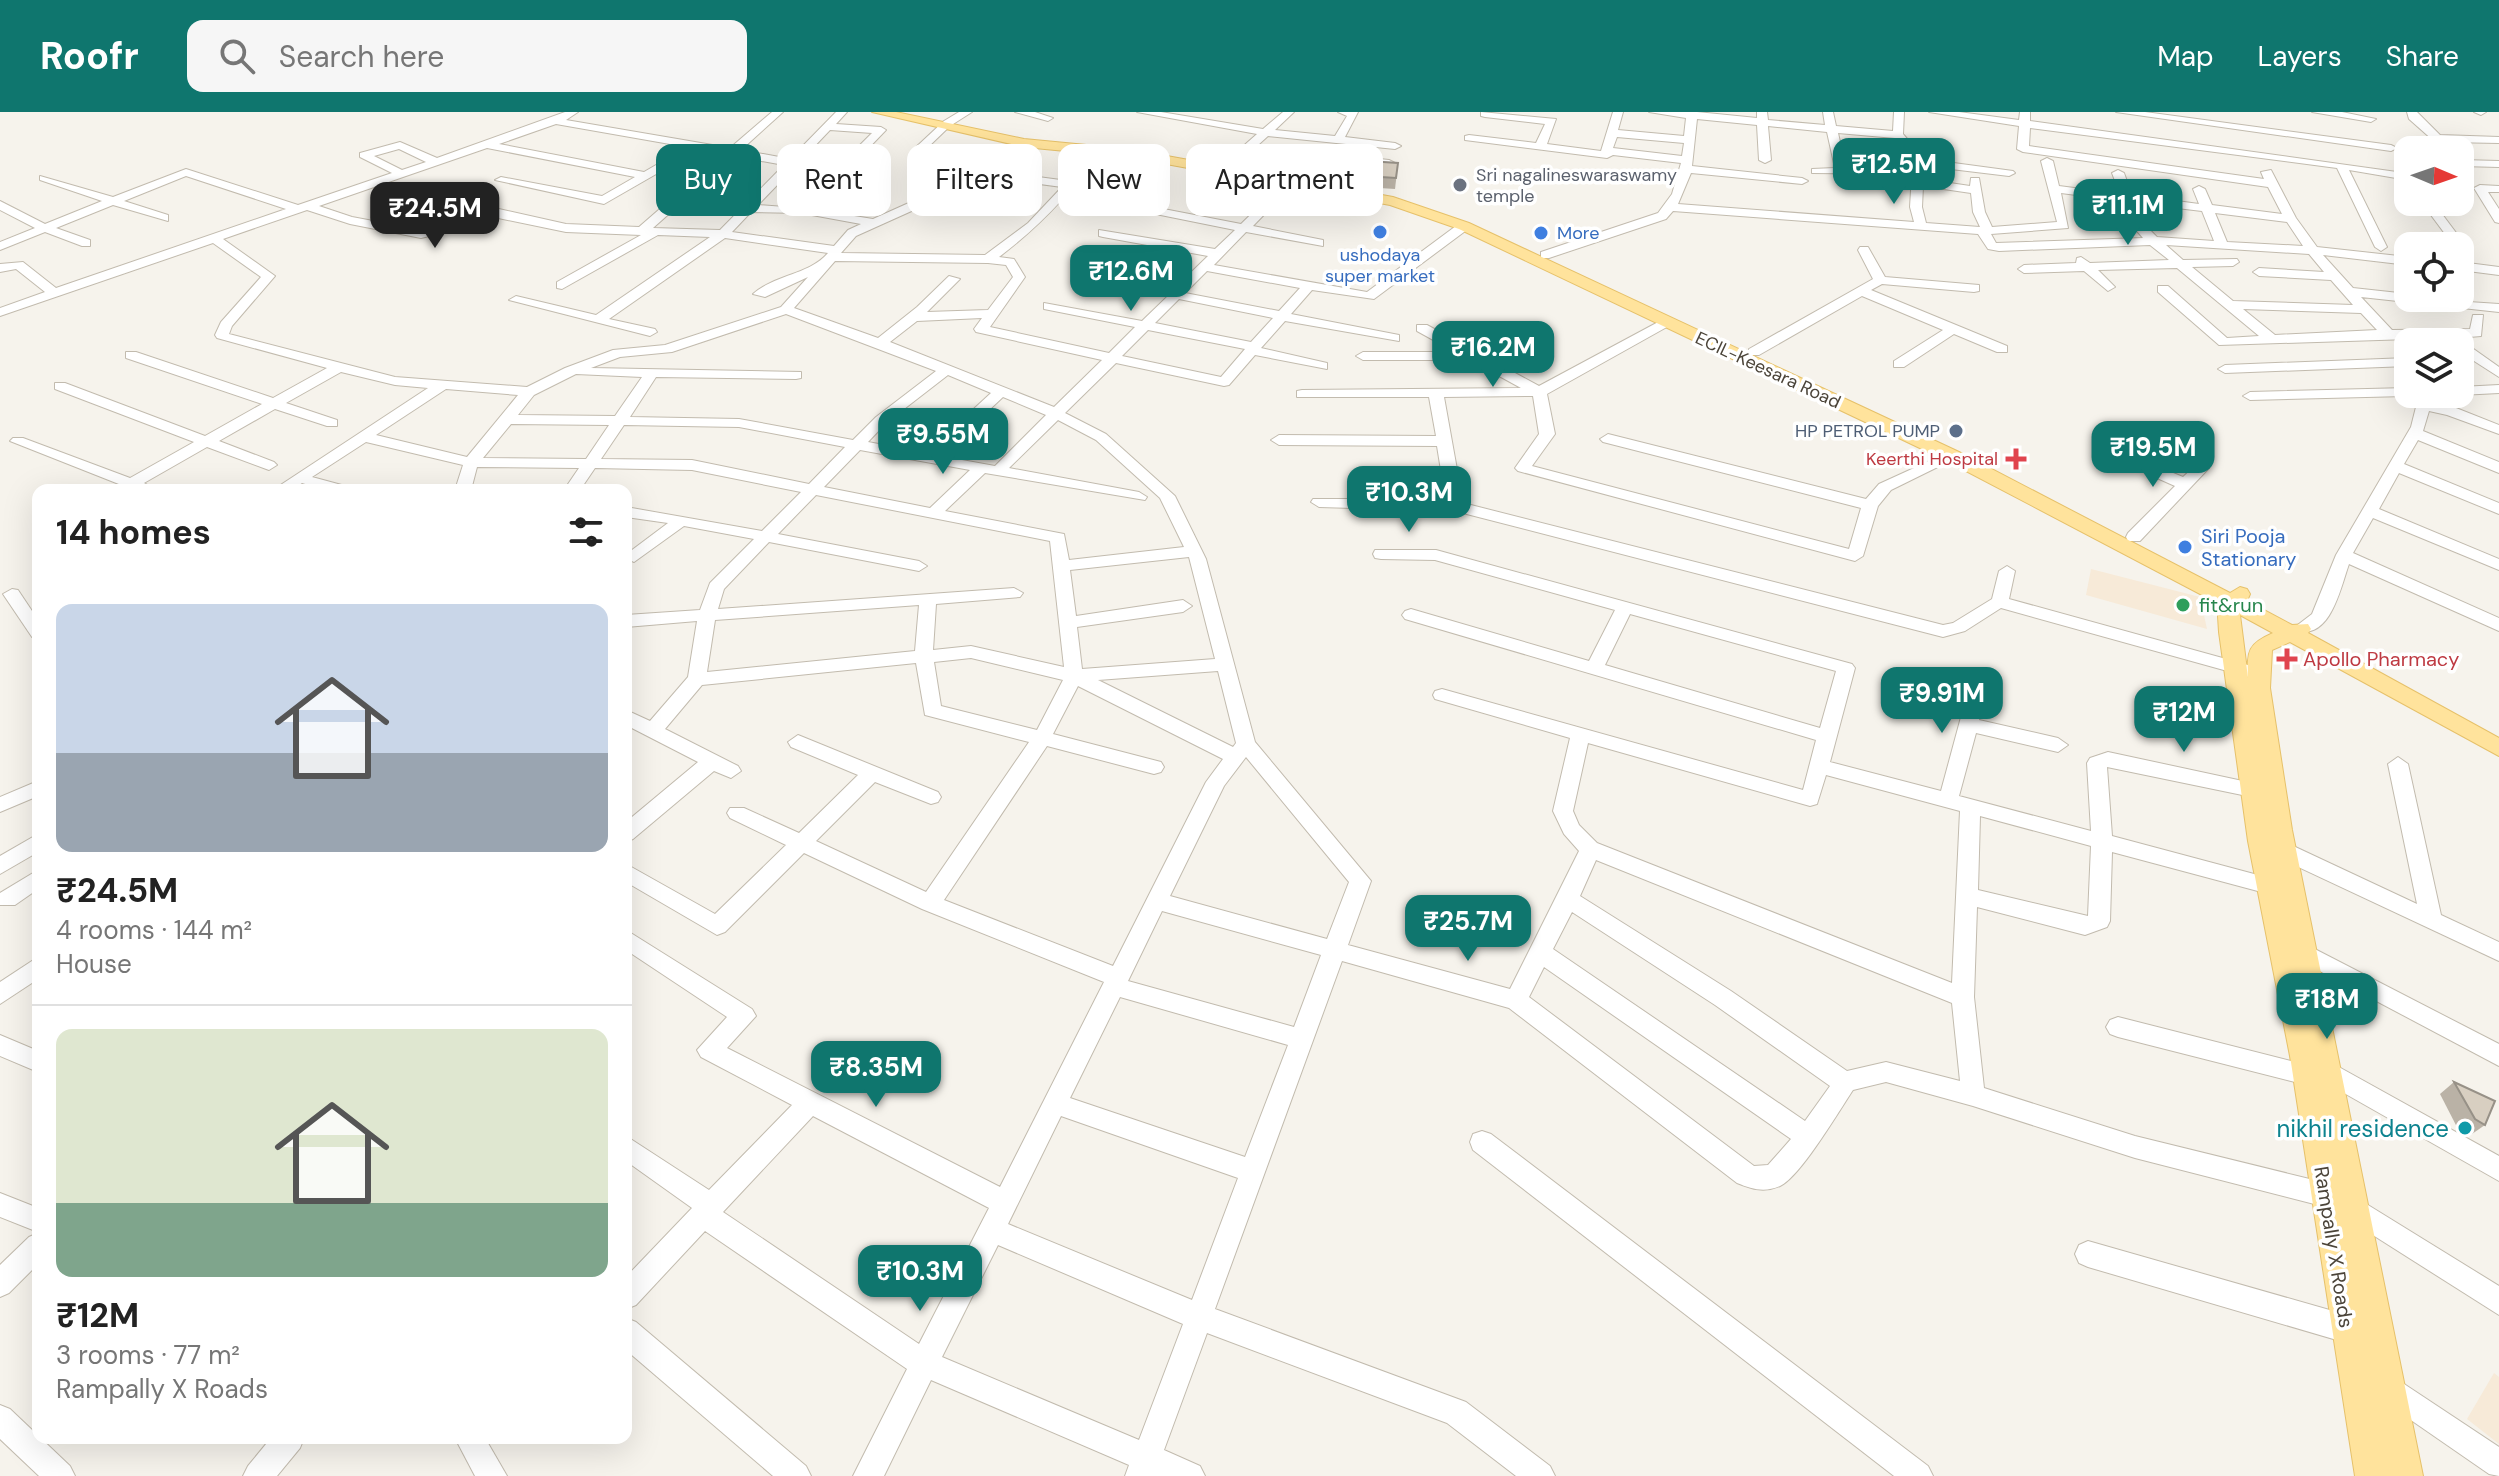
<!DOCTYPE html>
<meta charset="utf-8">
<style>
:root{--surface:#fff;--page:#f6f6f6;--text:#222;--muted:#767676;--line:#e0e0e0;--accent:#0f766e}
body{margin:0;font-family:"DM Sans",sans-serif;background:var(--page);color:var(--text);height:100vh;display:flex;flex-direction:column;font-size:30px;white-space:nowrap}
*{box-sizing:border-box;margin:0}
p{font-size:26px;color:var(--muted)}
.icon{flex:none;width:44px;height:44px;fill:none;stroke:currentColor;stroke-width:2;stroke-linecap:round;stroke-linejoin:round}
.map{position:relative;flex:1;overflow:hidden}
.panel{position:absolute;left:32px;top:372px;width:600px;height:960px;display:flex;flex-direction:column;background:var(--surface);border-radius:16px;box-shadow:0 8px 32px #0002}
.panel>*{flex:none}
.top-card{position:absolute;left:656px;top:32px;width:760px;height:72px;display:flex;gap:16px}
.needle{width:52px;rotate:92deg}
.fabs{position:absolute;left:2394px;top:24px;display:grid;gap:16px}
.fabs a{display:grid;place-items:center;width:80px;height:80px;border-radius:16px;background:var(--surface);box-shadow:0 8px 32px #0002;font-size:40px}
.price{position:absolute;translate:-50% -68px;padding:0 18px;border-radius:16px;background:var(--accent);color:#fff;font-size:26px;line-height:52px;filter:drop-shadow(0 2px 4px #0008)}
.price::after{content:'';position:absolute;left:50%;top:48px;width:24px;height:18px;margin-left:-12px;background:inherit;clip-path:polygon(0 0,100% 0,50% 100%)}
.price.selected{background:#222;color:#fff}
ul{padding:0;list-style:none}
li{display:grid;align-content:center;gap:16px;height:424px;padding:0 24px}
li+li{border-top:2px solid var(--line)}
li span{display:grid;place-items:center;height:248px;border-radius:16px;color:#555}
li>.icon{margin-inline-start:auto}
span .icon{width:144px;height:144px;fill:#fffc;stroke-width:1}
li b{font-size:34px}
h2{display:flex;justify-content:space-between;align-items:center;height:96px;padding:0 24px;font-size:34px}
.tag{padding:0 28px;border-radius:16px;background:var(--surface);box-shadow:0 8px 32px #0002;font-size:28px;line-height:72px}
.tag.selected{background:var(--accent);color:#fff}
header{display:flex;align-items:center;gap:48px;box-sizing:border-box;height:112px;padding:0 40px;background:var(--accent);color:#fff}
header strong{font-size:38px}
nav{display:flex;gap:44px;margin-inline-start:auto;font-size:28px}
.search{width:560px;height:72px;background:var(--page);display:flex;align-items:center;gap:20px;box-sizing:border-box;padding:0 28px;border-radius:16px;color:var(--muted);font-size:30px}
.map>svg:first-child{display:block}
</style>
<header>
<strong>Roofr</strong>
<div class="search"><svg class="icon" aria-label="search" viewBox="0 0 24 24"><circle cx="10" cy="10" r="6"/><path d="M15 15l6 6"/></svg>Search here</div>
<nav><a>Map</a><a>Layers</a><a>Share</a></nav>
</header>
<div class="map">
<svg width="2499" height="1364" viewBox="0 0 2499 1364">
<rect width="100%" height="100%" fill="#f6f3ec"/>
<!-- commercial -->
<g fill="#f7ead8">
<polygon points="2091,457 2200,485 2207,517 2086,483"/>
<polygon points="2494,1261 2499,1265 2499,1332 2467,1307"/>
</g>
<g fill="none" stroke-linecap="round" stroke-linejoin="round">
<!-- minor casing -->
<g stroke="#c2bbae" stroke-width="2">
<g id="minor">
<path d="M565,0H578L566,8L730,36L772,0H783L741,38L790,47L836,0H847L836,12L881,15L886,18L810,97L873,107L969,64L916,58L910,55L912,53L981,58L1024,28L1028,29V33L994,59L1068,69L1092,36H1100L1102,38C1072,80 1040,114 999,145L1014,147L1025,165L990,215L1109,241L1135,215L1044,197V191L1142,209L1170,182L1109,169V163L1176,175L1208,144L1103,125L1099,124V118L1215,137L1235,118L1116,94L1110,90L1112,87L1241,112L1285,69H1293V73L1253,114L1323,128V134L1246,120L1214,153L1367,180L1460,111H1468V117L1374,187L1312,178L1291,202L1399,223V229L1285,209L1261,236L1327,251V257L1255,243L1229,273L1224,274L1116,251L1065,301L1106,322L1175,384L1206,447L1255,630L1371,769L1348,833L1510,877L1579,739L1564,722L1553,699L1570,626L1435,587L1433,583L1435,579L1442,577L1803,678L1816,628L1405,507L1402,503L1405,499L1411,497L1589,549L1615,498L1435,448L1381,447L1375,446L1373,442L1375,438H1436L1852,552L1855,556L1830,650L1941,679L1971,568L1980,562L1989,568L1979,608L2058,626L2068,633L2058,640L1976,621L1959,684L2091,719L2087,651L2090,646L2108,640L2252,671L2259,673L2262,678L2259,683L2252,685L2107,655L2112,724L2269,766L2277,768L2280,774L2277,780L2269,782L2112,740L2110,809L2107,815L2085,823L1977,795L1974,885L1984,976L2135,1024L2326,1071L2335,1075L2339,1083L2335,1091L2326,1095L2135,1046L1973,994L1886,970L1853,978C1839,999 1800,1065 1780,1074C1764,1081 1752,1077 1737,1071L1509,896L1342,849L1215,1197L1466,1290L1550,1354L1555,1364H1516L1447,1311L1207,1221L1164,1338L1200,1354L1205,1364H1125L1129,1353L931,1268L884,1364H853L907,1257L705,1119L636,1193L626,1197V1165L692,1096L626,1049V1024L709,1078L792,993L701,945L697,938L727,905L626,838V818L752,897L756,904L727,936L1000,1075L1104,870L922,797L804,741L725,820L717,823L626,770V752L715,802L786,733L730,706L727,701L730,696H744L799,721L858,663L791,635L788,630L798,623L938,680L941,685L938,690L931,692L875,670L816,729L926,780L1029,630L925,603L916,551L702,573L665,617L738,654L741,659L731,666L714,659L633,727L626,730V710L698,650L626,613V598L650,609L688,565L697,509L626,515V503L700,498L710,471L754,427L684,414L634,450L626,446L628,441L668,411L626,405V395L762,419L801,380L692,358L595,356L580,378H564L579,356L477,355L471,378H455L463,353L366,330L312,365L349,375L351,378H325L302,371L292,378H273L428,276L395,273L341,260L286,291L337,308V314H327L275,297L219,329L274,350L277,353L269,358L207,335L144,371L156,378H134L10,329L13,326H23L130,366L194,330L55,277V271H65L205,324L262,292L126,246V240H136L273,286L327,256L217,226L215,223L221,210L261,165L213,131L0,204V196L45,180L16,157L0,160V152L23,150L56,176L286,97L186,64L124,89L168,103V109L113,93L56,116L90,128V134H82L45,120L0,138V130L35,116L0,98V89L45,112L102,89L40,68V64L113,85L186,57L298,93L392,61L360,45V41L400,30L437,46ZM556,12L687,35L644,60L499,32ZM830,18L872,21L831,62L791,59ZM487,36L635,65L602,84L501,65L495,68L604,92L698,38L723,42L639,115L566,112L410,77L406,79V83L468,99L421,118L352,105L319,94ZM399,37L426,50L402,58L374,44ZM734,44L784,53L720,118L653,116ZM987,65L1062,75L1028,111L985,143L841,141L856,124ZM784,66L824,69L798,96L758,93ZM307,98L350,112L421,126L442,121L484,103L566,120L641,123L557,170V176L562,177L658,123L710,125L596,203L516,184L509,188L650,224L657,220L655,217L609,207L725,126L828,141C809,163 776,162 753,182L765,185L808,165L781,195L665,233L613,238L565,256L527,275L395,265L229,222L232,214L275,164L223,127ZM751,100L801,101L861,112L848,118L834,134L732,120ZM835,149L988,151L1006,153L1013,165L988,198L927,200L960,167L949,164L917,195L878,226L794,196ZM1207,159L1300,176L1279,199L1185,181ZM1179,187L1273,206L1251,230L1155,211ZM786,202L936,259L876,305L853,328L739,307L630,305L656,265L796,267L801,266V260L591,256L620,245L672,240ZM982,206L974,217L976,220L1102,248L1054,295L890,230L917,209ZM1148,218L1245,237L1221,265L1122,244ZM576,262L642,265L615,304L518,303L534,283ZM948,263L991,281L926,341L868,330L886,311ZM446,277L518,283L467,345L376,323ZM1003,285L1046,303L995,354L940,344ZM1058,308L1096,328L1160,386L1184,435L1069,448L1064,422L945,399L985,361L1145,388L1147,385L1139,380L1009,356ZM511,312L609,313L586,347L483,346ZM624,313L739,315L845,335L809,372L692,348L601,347ZM860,338L970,358L930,396L824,375ZM816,383L1050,429L1064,555L971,534L933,538L936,492L1020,485L1023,481L1014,476L718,497L724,477L769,430L919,459L927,454L919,449L778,422ZM1189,445L1215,547L1082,557L1077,515L1183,500L1192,494L1183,488L1076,504L1070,458ZM919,493L915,539L707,560L715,508ZM1630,502L1836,559L1820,616L1605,553ZM971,546L1063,568L1037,618L941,594L934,550ZM1218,559L1236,631L1233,635L1098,568ZM1078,574L1223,647L1206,670L1113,854L944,788L1047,634L1154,662L1161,660L1164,655L1161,650L1053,622ZM1588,631L1810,694L1817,692L1826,663L1960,699L1952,871L1597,731L1579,713L1573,699ZM1246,645L1349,770L1327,827L1170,784L1224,674ZM1980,704L2091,734L2088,804L1978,778ZM1596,748L1952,891L1960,969L1886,950L1847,959L1731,879L1580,784ZM1162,799L1321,843L1294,915L1128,869ZM1572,800L1715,893L1830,974L1805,1009L1553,837ZM1544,855L1791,1027L1768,1053L1754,1054L1529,885ZM1120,885L1288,933L1245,1045L1070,986ZM813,1004L989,1096L919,1232L723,1100ZM1061,1004L1238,1066L1192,1188L1008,1112ZM998,1133L1183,1212L1139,1328L942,1245Z"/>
<polygon points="959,0 972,0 950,14 922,41 914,41 914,37 944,9"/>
<polygon points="1015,0 1035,0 1053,6 1048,9"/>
<polygon points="1137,0 1161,0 1263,17 1283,0 1294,0 1275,18 1335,24 1347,4 1338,0 1358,0 1345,25 1395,31 1401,34 1395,37 1268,24 1257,34 1389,48 1395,51 1389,54 1250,40 1227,57 1223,56 1223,52 1257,22"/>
<path d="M1481,0L1556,7L1547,32L1601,39L1613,0H1623L1618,18L1684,24L1686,6L1649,0H1697L1757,6V0H1767L1768,8L1825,13L1823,0H1833L1836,14L1893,19L1894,0H1904L1903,22L1924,47L2013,59L2015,61L2009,64L1926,54L1923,67L1970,74L1971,66H1979L1985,100L1992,115L2057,110L2041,49L2047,46L2053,49L2059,74L2120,82L2112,61L2118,58L2124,61L2132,83L2199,92L2193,77L2199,74L2205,77L2212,93L2282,102L2268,75L2023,40L2017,37L2019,14L1929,0H1959L2019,8L2020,0H2030V9L2404,61L2408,64V72L2396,66L2349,58L2387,135L2381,139L2375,135L2337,56L2030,16L2029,34L2264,67L2261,60L2271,58L2296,106L2317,135L2408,145V153L2323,143L2353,176L2408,182V186L2499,192V200L2361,185L2392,218L2470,217L2473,203H2483L2481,224L2458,226L2499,255V265L2460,240V230H2446L2441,226L2219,233L2158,180V174H2168L2227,226L2259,224L2177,156L2098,158L2115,175L2108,179L2084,159L2024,161L2018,157L2024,153L2076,151L2077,146L2081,145L2090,151L2169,148L2150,133L1999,139L1988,137L1978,122L1673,99L1666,107L1549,146H1541V140L1658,101L1672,82L1681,51L1613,43L1607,46L1465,28V24L1469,23L1536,31L1545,12L1485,5L1481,4ZM1697,7L1757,13L1759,48L1765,51L1771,48L1768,14L1827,20L1835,56L1812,57V61L1912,62L1910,95L1914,110L1678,92L1691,61L1802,72L1808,69L1802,66L1692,54ZM1838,21L1895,26L1912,45L1915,55L1846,56ZM1617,25L1684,31L1682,44L1613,36ZM1923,74L1971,81L1973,100L1980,115L1926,111L1922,95ZM2061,81L2122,89L2130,111L2143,126L1996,131L1991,122L2068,116ZM2135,91L2202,99L2214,129L2157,125L2142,110ZM2215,101L2287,110L2303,134L2227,130ZM2166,133L2309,142L2324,160L2259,156L2253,160L2259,164L2331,168L2353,193L2233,189L2192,155L2233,154L2239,150L2237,147L2183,148ZM2243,197L2361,201L2377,218L2275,223Z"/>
<polygon points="2116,0 2145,0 2391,33 2397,36 2391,39"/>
<polygon points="2312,0 2342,0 2376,7 2371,10"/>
<polygon points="2407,0 2417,0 2440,23 2499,25 2499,31 2447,30 2454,36 2444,38 2409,7"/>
<polygon points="2474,0 2486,0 2481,3"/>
<polygon points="2461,48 2499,49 2499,55 2461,54"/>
<polygon points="2480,73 2499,74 2499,80 2488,80 2499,97 2499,111 2495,110 2474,76"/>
<polygon points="2433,90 2466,134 2464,137 2454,134 2422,91"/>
<polygon points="1860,135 1868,135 1885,165 1979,173 1979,179 1974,180 1882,172 1871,178 2007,234 2007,240 1997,240 1954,222 1904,255 1894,255 1894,249 1943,218 1862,184 1759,243 1749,243 1749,237 1873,167 1858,138"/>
<polygon points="2460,150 2499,155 2499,163 2460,158"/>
<polygon points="1662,208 1674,211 1547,282 1555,322 1532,354 1849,437 1861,396 1603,330 1600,327 1608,322 1866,387 1879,372 1947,341 1952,339 1960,344 1891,378 1878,394 1863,444 1855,449 1518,359 1515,356 1539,322 1533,284 1444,285 1463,391 1943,513 1953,511 1992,487 1999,459 2007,454 2015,459 2009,487 2255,555 2258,559 2249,565 2001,496 1965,519 1943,525 1455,399 1319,395 1311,390 1313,387 1386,387 1383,362 1391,357 1399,362 1402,388 1446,389 1437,334 1279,333 1271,328 1279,323 1436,324 1429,285 1297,285 1297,279 1302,278 1521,276 1470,248 1363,248 1356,244 1363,240 1455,240 1417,219 1417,213 1427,213 1539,274"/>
<polygon points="2408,246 2408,254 2225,261 2218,257 2225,253"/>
<polygon points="2499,273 2499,281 2460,283 2455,282 2460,282 2460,275"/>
<path d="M2408,276V282H2420L2428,290L2456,296L2499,313V322L2447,303L2429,299L2423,319L2499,350V361L2418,328L2404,352L2499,391V402L2399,361L2379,397L2499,447V458L2373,406L2353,441L2499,506V519L2349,452C2341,474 2331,527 2298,519L2295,515L2312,502L2336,443L2411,315L2416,295L2406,284L2250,288L2243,284L2250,280Z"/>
<polygon points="2117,338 2183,365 2196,353 2206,353 2209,356 2140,429 2128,429 2126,425 2128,421 2175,374 2112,346 2112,340"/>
<polygon points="12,477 18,478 38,508 38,527 32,525 3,482"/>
<polygon points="2398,645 2408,652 2441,803 2499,830 2499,849 2277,745 2274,739 2277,733 2291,733 2417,792 2388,652"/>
<polygon points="38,669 38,684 0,700 0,685"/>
<polygon points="38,722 38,740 0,762 0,744"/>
<polygon points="38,758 38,777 15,793 0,793 0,781"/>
<polygon points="2305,832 2499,932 2499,954 2297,847 2294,841 2297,835"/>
<polygon points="38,845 38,867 0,892 0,870"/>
<polygon points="2118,905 2307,953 2318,960 2321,954 2329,951 2337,954 2499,1044 2499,1069 2321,968 2318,964 2315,970 2307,973 2118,925 2110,922 2106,915 2110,908"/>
<polygon points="0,923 38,939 38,960 0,944"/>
<polygon points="1482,1019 1491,1022 1928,1354 1933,1364 1894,1364 1473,1038 1470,1030 1473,1022"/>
<polygon points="0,1081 38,1096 38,1120 0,1105"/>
<polygon points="2355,1085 2499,1174 2499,1203 2346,1106 2342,1097 2346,1088"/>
<polygon points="38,1121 38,1152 9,1181 0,1185 0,1153 29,1125"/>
<polygon points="2088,1129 2347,1203 2357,1207 2361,1217 2357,1227 2347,1231 2088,1155 2079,1151 2075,1142 2079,1133"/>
<polygon points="626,1206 636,1210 806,1354 811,1364 773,1364 626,1238"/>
<polygon points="2389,1262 2499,1335 2499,1364 2489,1362 2379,1286 2375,1276 2379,1266"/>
<polygon points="0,1293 10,1297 70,1354 75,1364 39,1364 0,1327"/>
<polygon points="271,1326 304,1326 300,1336 277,1364 243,1364 248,1354"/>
<polygon points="455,1326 485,1326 507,1364 475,1364"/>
</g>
</g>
<!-- major casing -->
<g stroke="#e6c16a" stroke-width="2">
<path id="major" d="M872,0H896L1024,27L1128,37L1393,85L1469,111L1959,340L2230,481L2240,475L2247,477L2250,482L2247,489L2292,513L2308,512L2311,517L2308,521L2499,626V644L2290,530L2272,538L2270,576L2292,718L2423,1364H2355L2290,944L2248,729L2219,520L2218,504L2223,494L1945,348L1459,117L1390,93L1128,45L1024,35ZM2240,503L2273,521C2248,532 2247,538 2248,566Z"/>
</g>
<!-- minor -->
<use href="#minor" fill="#fff" fill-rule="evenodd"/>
<!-- major -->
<use href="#major" fill="#ffe39c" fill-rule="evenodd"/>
</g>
<!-- wall -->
<g fill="#bab2a6">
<polygon points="1398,51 1395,77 1364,75 1365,64"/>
<polygon points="2454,970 2485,1013 2469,1024 2459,1019 2440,982"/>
</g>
<!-- building -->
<g fill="#d8cfc1" stroke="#979187" stroke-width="2">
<polygon points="1368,49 1398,51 1396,66 1365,64"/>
<polygon points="2454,970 2495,989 2485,1013 2475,1007"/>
</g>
<!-- markers -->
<circle fill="#6b7280" stroke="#fff" stroke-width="3" cx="1460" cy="73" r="8"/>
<g fill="#3f7fe0" stroke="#fff" stroke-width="3">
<circle cx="1380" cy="120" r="8"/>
<circle cx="1541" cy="121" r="8"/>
<circle cx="2185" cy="435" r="8"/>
</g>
<circle fill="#5c6f8a" stroke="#fff" stroke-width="3" cx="1956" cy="319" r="8"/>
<g fill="#e0444e" stroke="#fff" stroke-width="3">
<path d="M2012 335h8v8h8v8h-8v8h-8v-8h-8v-8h8z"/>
<path d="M2283 535h8v8h8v8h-8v8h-8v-8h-8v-8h8z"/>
</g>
<circle fill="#2e9e5b" stroke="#fff" stroke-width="3" cx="2183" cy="493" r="8"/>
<circle fill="#0f9aa8" stroke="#fff" stroke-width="3" cx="2465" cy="1016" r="8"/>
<g text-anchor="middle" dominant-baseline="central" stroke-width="7" stroke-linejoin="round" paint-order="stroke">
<!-- far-worship labels -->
<g font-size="18" fill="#5b616d" stroke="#fff" text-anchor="start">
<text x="1476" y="63">Sri nagalineswaraswamy<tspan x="1476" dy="21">temple</tspan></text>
</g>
<!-- far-shop labels -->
<g font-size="18" fill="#366cbe" stroke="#fff" text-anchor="start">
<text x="1557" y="121">More</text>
<text x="1380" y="143" text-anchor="middle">ushodaya<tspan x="1380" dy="21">super market</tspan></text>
</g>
<!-- far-street labels -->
<g font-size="18" fill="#4b4439" stroke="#fff">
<text transform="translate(1768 258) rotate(25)">ECIL-Keesara Road</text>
</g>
<!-- far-service labels -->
<g font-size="18" fill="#4e5e75" stroke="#fff" text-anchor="end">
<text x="1940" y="319">HP PETROL PUMP</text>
</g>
<!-- far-health labels -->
<g font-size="18" fill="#be3a42" stroke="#fff" text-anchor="end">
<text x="1998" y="347">Keerthi Hospital</text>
</g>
<!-- shop labels -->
<g font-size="20" fill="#366cbe" stroke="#fff" text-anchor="start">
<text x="2201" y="424">Siri Pooja<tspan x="2201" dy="23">Stationary</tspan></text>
</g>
<!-- leisure labels -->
<g font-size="20" fill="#27864d" stroke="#fff" text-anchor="start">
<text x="2199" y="493">fit&amp;run</text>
</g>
<!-- health labels -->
<g font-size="20" fill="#be3a42" stroke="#fff" text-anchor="start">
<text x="2303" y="547">Apollo Pharmacy</text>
</g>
<!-- street labels -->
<g font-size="20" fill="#4b4439" stroke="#fff">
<text transform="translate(2334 1135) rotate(81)">Rampally X Roads</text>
</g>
<!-- near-culture labels -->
<g font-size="24" fill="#0d838f" stroke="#fff" text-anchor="end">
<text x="2449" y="1016">nikhil residence</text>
</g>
</g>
</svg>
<div class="fabs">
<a><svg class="needle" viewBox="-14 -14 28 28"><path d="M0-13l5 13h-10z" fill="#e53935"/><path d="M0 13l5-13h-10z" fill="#767676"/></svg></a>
<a><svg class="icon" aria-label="locate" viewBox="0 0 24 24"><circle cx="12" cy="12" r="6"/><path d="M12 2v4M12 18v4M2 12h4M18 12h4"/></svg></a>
<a><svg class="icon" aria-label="layers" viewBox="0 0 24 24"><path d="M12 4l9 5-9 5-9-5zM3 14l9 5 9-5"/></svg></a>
</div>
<b class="price" style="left:1894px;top:94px">₹12.5M</b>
<b class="price" style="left:2128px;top:135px">₹11.1M</b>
<b class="price selected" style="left:435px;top:138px">₹24.5M</b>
<b class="price" style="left:1131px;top:201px">₹12.6M</b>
<b class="price" style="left:1493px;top:277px">₹16.2M</b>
<b class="price" style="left:943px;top:364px">₹9.55M</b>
<b class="price" style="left:2153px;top:377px">₹19.5M</b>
<b class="price" style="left:1409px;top:422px">₹10.3M</b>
<b class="price" style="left:1942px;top:623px">₹9.91M</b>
<b class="price" style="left:2184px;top:642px">₹12M</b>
<b class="price" style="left:1468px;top:851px">₹25.7M</b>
<b class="price" style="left:2327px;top:929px">₹18M</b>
<b class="price" style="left:876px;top:997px">₹8.35M</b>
<b class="price" style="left:920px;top:1201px">₹10.3M</b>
<div class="top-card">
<a class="tag selected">Buy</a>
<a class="tag">Rent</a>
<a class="tag">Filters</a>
<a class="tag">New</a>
<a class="tag">Apartment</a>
</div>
<section class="panel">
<h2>14 homes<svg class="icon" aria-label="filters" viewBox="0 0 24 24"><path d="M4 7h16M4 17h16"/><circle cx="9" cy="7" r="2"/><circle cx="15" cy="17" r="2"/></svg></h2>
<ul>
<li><span style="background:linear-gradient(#c9d6e8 60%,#9aa5b1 0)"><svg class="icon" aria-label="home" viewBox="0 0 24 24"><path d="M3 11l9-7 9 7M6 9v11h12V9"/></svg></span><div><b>₹24.5M</b><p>4 rooms · 144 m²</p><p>House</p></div></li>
<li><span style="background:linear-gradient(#dfe7d0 70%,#7fa58c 0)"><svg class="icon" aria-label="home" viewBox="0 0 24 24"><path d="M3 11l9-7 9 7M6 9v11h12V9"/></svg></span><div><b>₹12M</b><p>3 rooms · 77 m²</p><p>Rampally X Roads</p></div></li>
</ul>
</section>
</div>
